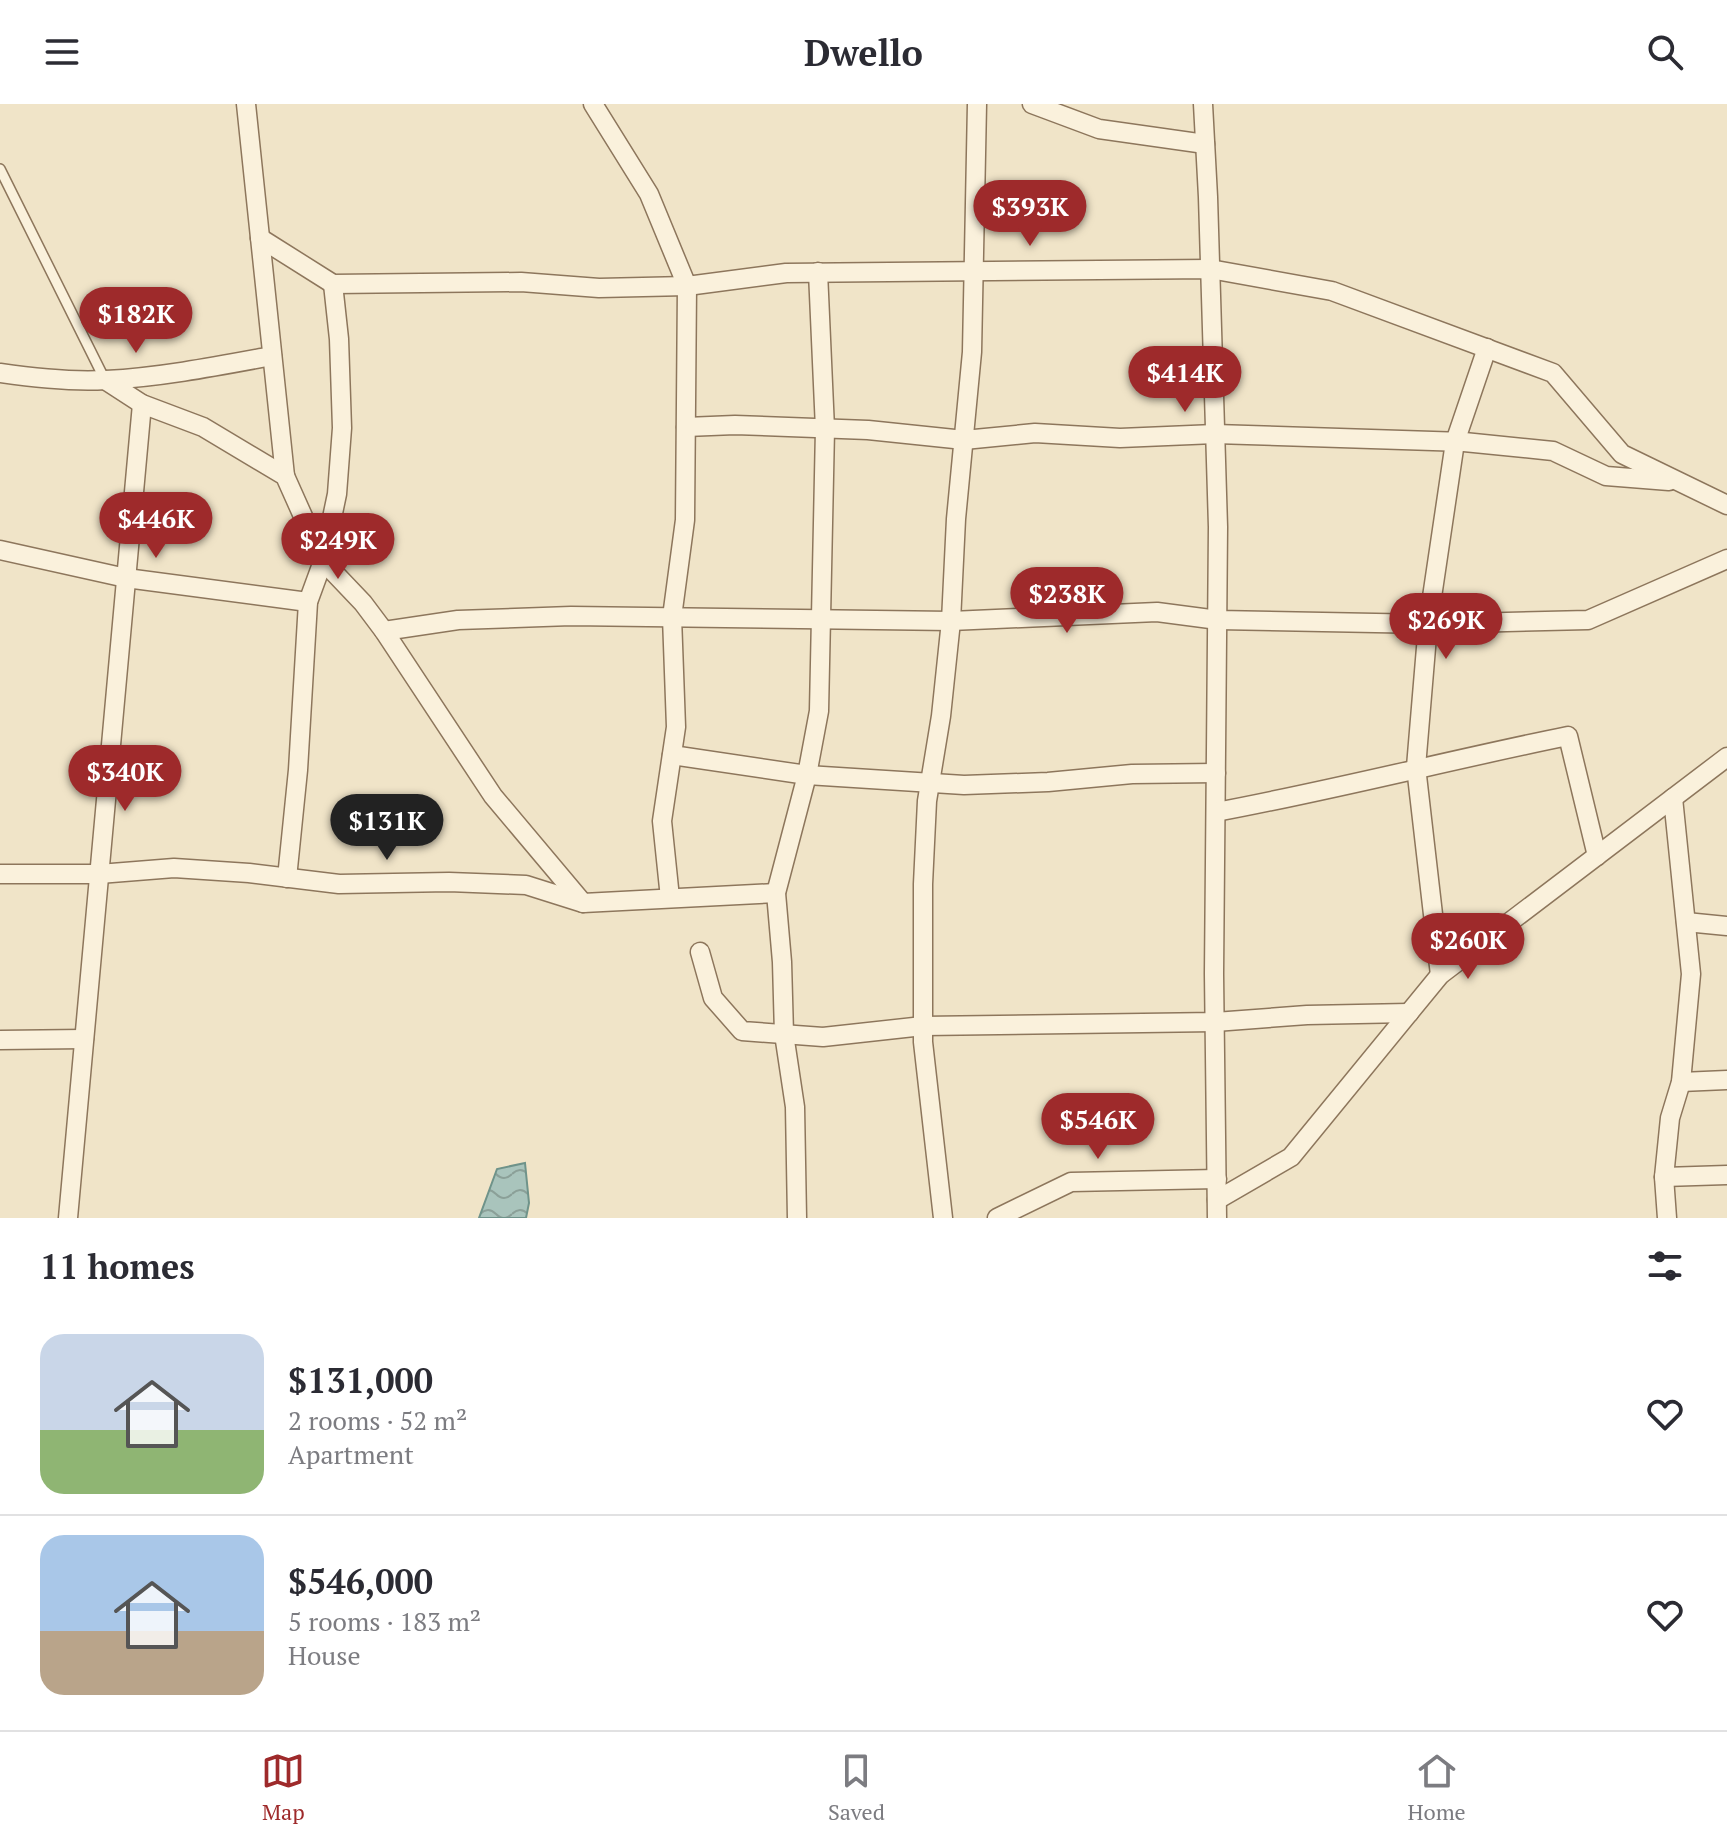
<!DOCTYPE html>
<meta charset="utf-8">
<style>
:root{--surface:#fff;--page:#f7f7f7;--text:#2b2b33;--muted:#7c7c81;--line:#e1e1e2;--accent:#9e2a2b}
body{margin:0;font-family:"PT Serif",serif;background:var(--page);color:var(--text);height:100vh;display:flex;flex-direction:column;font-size:30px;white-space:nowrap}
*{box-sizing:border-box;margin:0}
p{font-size:26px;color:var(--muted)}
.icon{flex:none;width:44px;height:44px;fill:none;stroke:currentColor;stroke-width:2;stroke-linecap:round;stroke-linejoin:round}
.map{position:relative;height:1114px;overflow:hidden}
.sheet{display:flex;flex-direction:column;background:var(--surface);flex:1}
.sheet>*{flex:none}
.price{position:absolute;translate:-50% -68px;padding:0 18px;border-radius:28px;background:var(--accent);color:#fff;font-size:26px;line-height:52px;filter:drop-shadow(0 2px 4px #0008)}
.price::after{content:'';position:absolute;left:50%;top:48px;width:24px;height:18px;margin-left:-12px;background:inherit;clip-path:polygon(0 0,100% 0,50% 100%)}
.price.on{background:#222;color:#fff}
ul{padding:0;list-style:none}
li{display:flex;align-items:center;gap:24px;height:200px;padding:0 40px}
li+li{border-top:2px solid var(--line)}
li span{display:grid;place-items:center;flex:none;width:224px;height:160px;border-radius:24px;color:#555}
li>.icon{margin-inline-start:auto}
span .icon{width:96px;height:96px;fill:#fffc;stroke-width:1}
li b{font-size:34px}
h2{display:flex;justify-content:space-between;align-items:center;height:96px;padding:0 40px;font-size:34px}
header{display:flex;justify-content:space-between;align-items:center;height:104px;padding:0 40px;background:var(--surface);font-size:36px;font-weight:600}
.tabs{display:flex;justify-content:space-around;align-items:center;height:112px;border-top:2px solid var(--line);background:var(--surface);font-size:22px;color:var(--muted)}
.tabs a{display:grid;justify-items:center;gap:4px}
.tabs .on{color:var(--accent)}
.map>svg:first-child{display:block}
</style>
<header><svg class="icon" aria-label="menu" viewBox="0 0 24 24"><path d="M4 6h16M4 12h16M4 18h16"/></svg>Dwello<svg class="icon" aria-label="search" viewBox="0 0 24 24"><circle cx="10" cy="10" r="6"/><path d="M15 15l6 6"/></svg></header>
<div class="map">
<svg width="1727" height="1114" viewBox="0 0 1727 1114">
<defs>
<pattern id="water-waves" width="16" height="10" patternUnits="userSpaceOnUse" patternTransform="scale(2)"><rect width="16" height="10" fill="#a9c4bc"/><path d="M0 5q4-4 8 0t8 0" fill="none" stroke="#8ba098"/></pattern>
</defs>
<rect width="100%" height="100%" fill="#f0e4c8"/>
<!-- water -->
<polygon fill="url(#water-waves)" stroke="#6f938a" stroke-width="2" points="525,1059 529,1099 526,1114 479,1114 497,1065"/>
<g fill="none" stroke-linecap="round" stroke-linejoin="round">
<!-- service casing -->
<g stroke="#8d765c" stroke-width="12">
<polyline id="service" points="0,65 105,276"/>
</g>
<!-- minor casing -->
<g stroke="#8d765c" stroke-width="21">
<g id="minor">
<polyline points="246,0 285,372"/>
<polyline points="593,0 649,90 687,182 685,416 672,513 676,623 662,717 670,794"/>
<polyline points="1032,0 1099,25 1205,40"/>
<polyline points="1203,0 1208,93 1218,423 1214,870 1217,1114"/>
<polyline points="260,134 333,180 521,178 599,184 687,182 786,169 1210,165 1332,187 1553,269 1622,350 1727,401"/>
<path d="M0,269C34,274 71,278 106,276C162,273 218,262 272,252"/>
<polyline points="105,276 142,300 203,323 285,372 323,457 363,499 384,527 493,692 583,799"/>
<polyline points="686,323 735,321 868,326 964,336 1035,329 1120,334 1215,330 1464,338 1553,347 1606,372 1669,377"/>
<polyline points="0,446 126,474 308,498"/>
<polyline points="384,527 458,516 571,512 951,517 1157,508 1218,516 1428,520 1588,516 1727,455"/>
<polyline points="672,651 807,671 964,681 1048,678 1132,670 1216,669"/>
<path d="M1216,708C1334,686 1450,656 1568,632L1597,752"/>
<polyline points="0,770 99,770 174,764 249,769 339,780 449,778 526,781 583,799 776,789"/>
<polyline points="287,774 298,666 308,498 323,457 337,390 342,324 339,235 333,180"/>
<polyline points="1686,818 1727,822"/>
<polyline points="700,848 713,894 742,927 823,933 923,922 1215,918 1307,911 1409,909"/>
<polyline points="1440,871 1416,663 1428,520 1455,338 1487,244"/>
<polyline points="0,936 84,935"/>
<polyline points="1681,978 1727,976"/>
<polyline points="1664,1073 1727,1071"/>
<polyline points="1217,1096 1291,1053 1440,871 1727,653"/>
<polyline points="68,1114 142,300"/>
<polyline points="797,1114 795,1003 784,930 782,858 776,789 807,671 819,607 825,325 818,168"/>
<polyline points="943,1114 923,938 923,780 927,697 941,612 951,517 956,415 972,248 977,0"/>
<polyline points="997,1114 1071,1078 1217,1075"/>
<polyline points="1667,1114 1664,1073 1670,1014 1681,978 1691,870 1673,694"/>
</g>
</g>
<!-- service -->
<use href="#service" stroke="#faf1dc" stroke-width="9"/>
<!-- minor -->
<use href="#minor" stroke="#faf1dc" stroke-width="18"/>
</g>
</svg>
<b class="price" style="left:1030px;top:144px">$393K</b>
<b class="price" style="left:136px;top:251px">$182K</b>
<b class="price" style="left:1185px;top:310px">$414K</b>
<b class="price" style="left:156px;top:456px">$446K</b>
<b class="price" style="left:338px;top:477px">$249K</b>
<b class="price" style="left:1067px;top:531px">$238K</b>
<b class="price" style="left:1446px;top:557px">$269K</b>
<b class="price" style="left:125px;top:709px">$340K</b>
<b class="price on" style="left:387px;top:758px">$131K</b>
<b class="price" style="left:1468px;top:877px">$260K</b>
<b class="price" style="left:1098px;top:1057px">$546K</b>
</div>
<section class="sheet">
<h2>11 homes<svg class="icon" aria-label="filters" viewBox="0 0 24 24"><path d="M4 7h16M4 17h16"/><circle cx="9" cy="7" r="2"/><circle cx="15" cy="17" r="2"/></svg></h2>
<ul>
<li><span style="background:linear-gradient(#c9d6e8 60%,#8fb573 0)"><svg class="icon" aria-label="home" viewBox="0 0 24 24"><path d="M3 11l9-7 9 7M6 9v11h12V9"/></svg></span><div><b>$131,000</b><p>2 rooms · 52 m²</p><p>Apartment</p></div><svg class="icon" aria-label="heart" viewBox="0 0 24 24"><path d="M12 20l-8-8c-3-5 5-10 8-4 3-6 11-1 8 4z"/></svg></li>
<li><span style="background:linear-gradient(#a9c7e8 60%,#b9a48a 0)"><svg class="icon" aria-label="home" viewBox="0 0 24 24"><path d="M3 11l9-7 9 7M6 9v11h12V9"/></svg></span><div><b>$546,000</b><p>5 rooms · 183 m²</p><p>House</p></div><svg class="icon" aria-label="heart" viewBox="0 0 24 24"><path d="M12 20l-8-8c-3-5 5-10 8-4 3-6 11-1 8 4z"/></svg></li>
</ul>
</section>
<nav class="tabs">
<a class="on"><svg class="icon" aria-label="map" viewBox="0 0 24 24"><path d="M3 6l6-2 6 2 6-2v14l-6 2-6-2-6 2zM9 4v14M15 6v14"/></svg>Map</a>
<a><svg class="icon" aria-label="saved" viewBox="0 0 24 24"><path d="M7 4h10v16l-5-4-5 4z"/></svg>Saved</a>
<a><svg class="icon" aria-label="home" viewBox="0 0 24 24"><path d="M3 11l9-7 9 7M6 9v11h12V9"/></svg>Home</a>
</nav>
